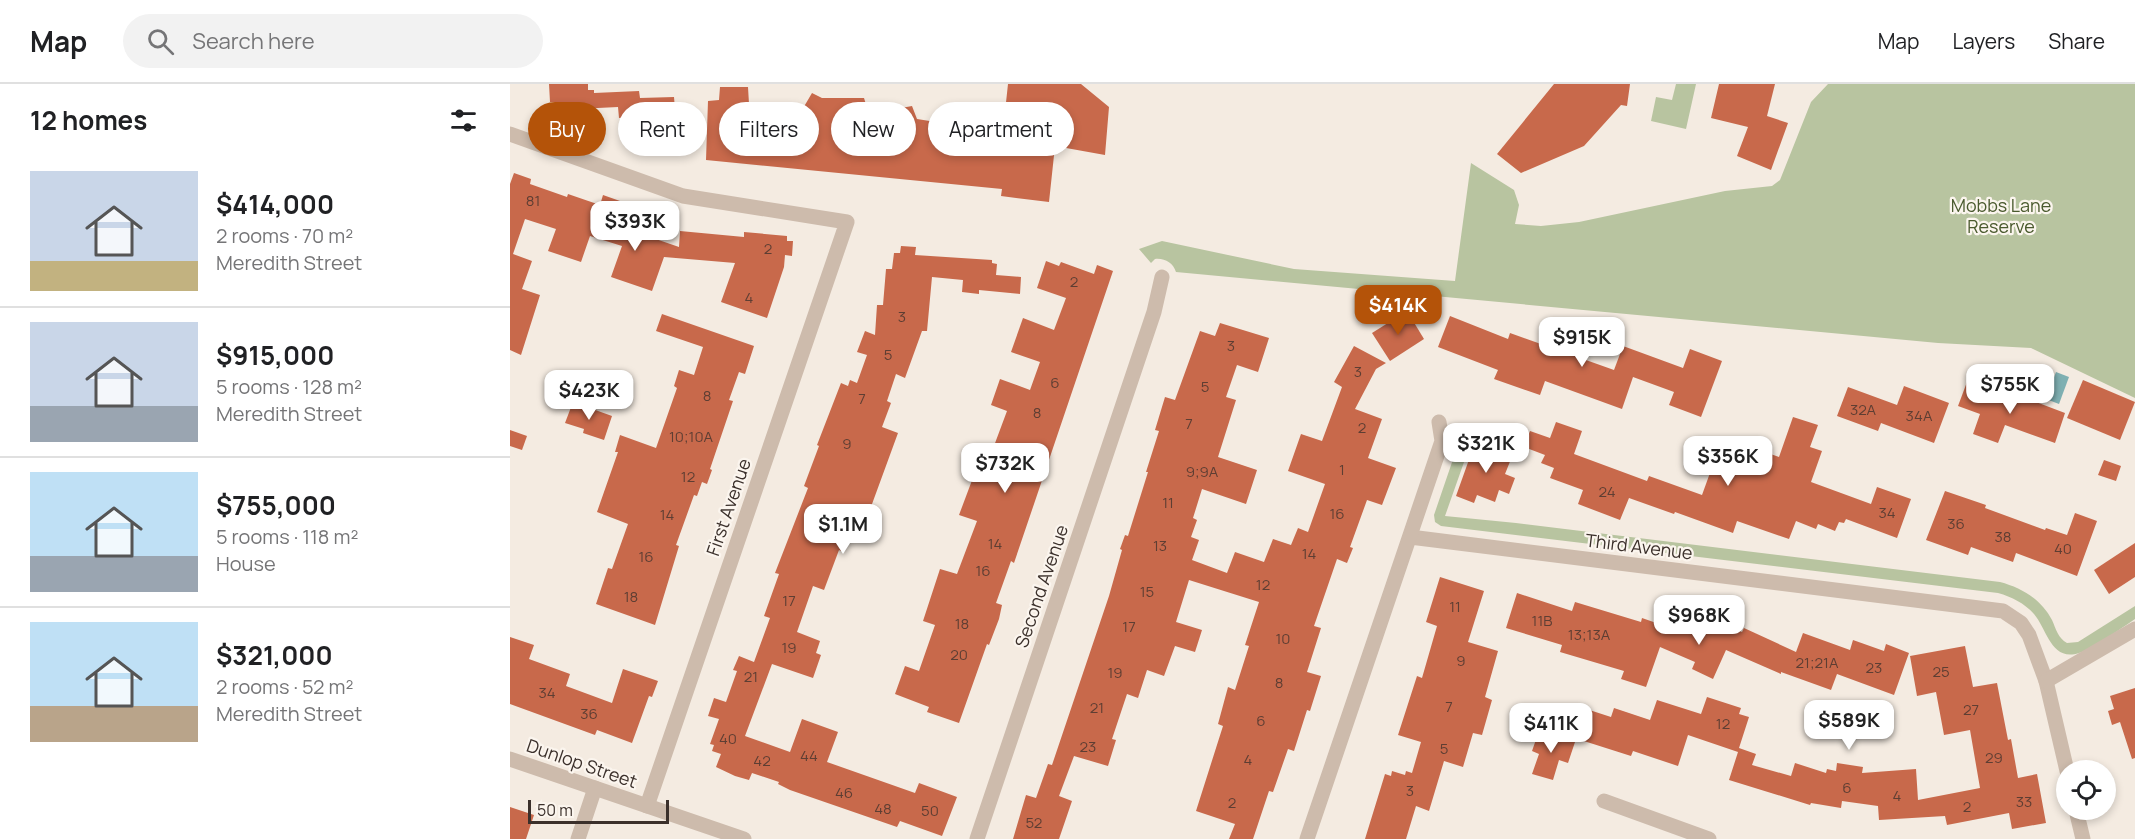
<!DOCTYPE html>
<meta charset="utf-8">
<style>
:root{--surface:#fff;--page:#f2f2f2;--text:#202124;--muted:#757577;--line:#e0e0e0;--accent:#b45309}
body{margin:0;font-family:Manrope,sans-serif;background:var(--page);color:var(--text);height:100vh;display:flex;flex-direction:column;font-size:22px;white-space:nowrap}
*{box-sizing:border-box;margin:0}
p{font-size:20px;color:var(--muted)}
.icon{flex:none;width:33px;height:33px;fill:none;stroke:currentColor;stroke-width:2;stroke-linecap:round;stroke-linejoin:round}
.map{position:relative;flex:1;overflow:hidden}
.side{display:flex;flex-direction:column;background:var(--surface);width:510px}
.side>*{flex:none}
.banner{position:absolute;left:18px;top:18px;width:570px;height:54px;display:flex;gap:12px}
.tools{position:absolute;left:1546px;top:676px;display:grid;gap:12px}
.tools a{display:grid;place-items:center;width:60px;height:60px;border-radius:50%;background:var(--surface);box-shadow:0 3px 9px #0003;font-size:30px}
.scale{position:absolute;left:18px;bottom:15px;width:141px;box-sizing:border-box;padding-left:6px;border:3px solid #3b302b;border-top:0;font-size:16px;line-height:21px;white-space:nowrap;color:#3b302b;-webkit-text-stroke:4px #fbf5ee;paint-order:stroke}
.price{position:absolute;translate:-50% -51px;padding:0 14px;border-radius:12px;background:#fff;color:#222;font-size:20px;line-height:39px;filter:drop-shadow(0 2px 3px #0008)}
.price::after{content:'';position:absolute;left:50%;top:36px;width:18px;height:14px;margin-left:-9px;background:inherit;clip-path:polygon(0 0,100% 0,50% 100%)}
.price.selected{background:var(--accent);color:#fff}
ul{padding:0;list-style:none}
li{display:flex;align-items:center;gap:18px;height:150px;padding:0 30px}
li+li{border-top:2px solid var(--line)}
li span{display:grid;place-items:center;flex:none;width:168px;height:120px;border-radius:0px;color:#555}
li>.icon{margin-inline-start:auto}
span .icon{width:72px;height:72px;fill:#fffc;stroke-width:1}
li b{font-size:26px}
h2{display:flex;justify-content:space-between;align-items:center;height:72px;padding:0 30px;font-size:26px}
.tag{padding:0 21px;border-radius:27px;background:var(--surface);box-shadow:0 3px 9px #0003;font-size:21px;line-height:54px}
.tag.selected{background:var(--accent);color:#fff}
header{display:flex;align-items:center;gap:36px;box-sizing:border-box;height:84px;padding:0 30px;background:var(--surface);border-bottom:2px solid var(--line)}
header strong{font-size:28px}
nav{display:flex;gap:33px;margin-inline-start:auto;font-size:21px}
.search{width:420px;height:54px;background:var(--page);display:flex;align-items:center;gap:15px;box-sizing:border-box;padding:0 21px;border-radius:33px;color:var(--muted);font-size:22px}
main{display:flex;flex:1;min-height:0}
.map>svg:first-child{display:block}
</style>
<header>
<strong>Map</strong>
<div class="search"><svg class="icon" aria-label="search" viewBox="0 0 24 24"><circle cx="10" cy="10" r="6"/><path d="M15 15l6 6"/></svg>Search here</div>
<nav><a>Map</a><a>Layers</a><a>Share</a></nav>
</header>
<main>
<section class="side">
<h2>12 homes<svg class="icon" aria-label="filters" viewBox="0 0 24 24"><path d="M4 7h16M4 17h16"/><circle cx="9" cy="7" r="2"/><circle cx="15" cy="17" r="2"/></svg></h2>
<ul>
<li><span style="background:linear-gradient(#c9d6e8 75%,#c2b280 0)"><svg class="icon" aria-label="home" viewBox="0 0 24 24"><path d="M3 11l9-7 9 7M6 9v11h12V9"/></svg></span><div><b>$414,000</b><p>2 rooms · 70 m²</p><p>Meredith Street</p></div></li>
<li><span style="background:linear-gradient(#c9d6e8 70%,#9aa5b1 0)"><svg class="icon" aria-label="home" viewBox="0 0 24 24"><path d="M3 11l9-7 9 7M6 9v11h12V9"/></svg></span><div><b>$915,000</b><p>5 rooms · 128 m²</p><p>Meredith Street</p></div></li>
<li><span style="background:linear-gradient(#bfe0f5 70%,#9aa5b1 0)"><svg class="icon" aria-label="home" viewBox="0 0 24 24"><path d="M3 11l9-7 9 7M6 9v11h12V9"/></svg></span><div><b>$755,000</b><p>5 rooms · 118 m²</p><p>House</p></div></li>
<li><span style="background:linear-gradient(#bfe0f5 70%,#b9a48a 0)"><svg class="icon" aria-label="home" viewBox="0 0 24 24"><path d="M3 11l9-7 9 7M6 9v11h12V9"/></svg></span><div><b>$321,000</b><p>2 rooms · 52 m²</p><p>Meredith Street</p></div></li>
</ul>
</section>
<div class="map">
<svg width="1625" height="755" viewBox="0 0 1625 755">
<rect width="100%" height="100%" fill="#f4ebe1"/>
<!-- green -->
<g fill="#b8c4a0">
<polygon points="1166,0 1186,0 1176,45 1141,37 1146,13 1162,16"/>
<path d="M1318,0H1625V314L1521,264L1428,259L666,188C663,179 655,174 645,175L641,179L629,165L652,157L784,185L945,197L961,79L1004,106L1009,121L1005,140L1031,142L1069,138L1215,107L1262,102L1270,96L1301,18Z"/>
<path d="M953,346L965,347L935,432L1006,439L1490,498C1512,504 1531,515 1542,536C1546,545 1548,554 1557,559L1568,558L1625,522V535C1610,545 1585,564 1569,569C1541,578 1537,545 1524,530C1514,519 1502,513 1488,509L931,442L925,438L924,431Z"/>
</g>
<!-- water -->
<polygon fill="#7fb0b2" points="1546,288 1559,293 1549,320 1536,315"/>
<!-- building -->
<g fill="#c8694b">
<polygon points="39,0 78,0 78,6 84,6 84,9 129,7 130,14 164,13 165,25 170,24 172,48 152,49 153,54 138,55 137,50 132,50 131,45 121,46 120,33 109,34 108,23 47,26 46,18 40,18"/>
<polygon points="498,0 571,0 599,23 595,71 545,62 539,118 491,112 492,105 196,76 198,17 209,16 210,3 238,3 239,20 292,26 302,9 312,14 354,14 359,30 402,22 407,35 426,38 434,21 459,32 454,41 493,46"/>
<polygon points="1044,0 1120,0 1117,22 1111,21 1074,62 1011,89 987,70"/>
<polygon points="1209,0 1265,0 1257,32 1278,39 1261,86 1227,72 1238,43 1201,34"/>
<polygon points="4,89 21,95 20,100 57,113 58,110 90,121 93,111 110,117 102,140 169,163 170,147 234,153 234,148 277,152 277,157 283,157 282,172 275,171 274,183 257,234 211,218 225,179 154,173 142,207 101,193 112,162 80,152 71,178 38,167 46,145 15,135 3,170 22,177 12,205 30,211 11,271 0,266 0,100"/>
<polygon points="391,162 406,163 405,171 482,176 482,179 487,180 486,191 511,193 510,210 469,206 469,210 452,208 453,196 422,193 417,247 412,247 395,294 386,290 377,317 381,319 372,343 388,349 358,431 348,427 336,458 335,458 331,467 329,466 314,506 303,502 287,548 310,557 306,569 311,571 303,594 262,580 235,652 280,668 292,635 328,648 317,678 405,709 409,699 447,713 432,752 390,737 387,743 280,706 268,700 269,698 242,689 239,696 225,692 206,683 211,670 202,667 204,661 200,660 209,635 198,632 204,614 216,618 227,587 223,586 229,572 244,578 260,534 254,532 269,490 265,489 298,404 294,402 309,362 307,361 331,299 338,302 340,296 347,299 357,271 347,268 355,247 365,251 367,221 373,221 376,185 382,185 384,169 390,169"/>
<polygon points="536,177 549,182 551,178 584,190 587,181 603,187 504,479 501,477 486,519 492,521 489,535 479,561 477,560 449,639 417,628 419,623 385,610 395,582 409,587 425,541 413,537 430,485 447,490 467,437 449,431 467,383 475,386 497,327 481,321 490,295 520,306 530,278 501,268 513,234 544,246 556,214 527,204"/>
<polygon points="897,227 914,255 880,277 862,249"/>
<polygon points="152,230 244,262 235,290 229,288 219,316 223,317 200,385 202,386 197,400 192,398 187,412 184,411 166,461 169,462 145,541 86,520 98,484 102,485 118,440 87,428 108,368 105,368 110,351 146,364 167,304 164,302 169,286 184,291 193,263 146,247"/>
<polygon points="940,232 998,255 1000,249 1104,286 1113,262 1173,284 1180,265 1212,277 1191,333 1159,321 1164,308 1123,293 1112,325 1035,297 1030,311 984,295 988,286 928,263"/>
<polygon points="710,239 759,254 748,288 727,281 716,313 726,316 708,373 747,386 736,420 692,405 683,434 687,436 681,453 689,456 682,476 717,489 725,468 754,478 763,455 781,461 788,444 798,448 815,400 778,387 791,350 812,357 832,303 824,298 844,262 876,279 866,285 845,325 872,335 858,374 886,384 872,421 857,416 840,463 843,464 837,479 827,475 804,542 811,544 797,588 811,592 800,627 797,626 784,667 778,665 763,708 759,707 743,755 719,755 725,740 686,727 713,642 708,640 718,603 725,606 739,562 735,561 749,518 679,496 666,538 692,546 685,568 665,562 654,592 637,586 628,614 617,610 602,655 606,656 598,682 564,672 549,712 562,717 549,755 503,755 516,711 526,714 538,680 542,681 599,512 612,466 610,465 615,451 618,452 638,388 636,388 649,347 645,346 655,313 665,316 690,247 705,252"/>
<polygon points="1573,296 1625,318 1610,356 1557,334"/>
<polygon points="1457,298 1508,317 1510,312 1555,329 1545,359 1495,341 1488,359 1463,350 1470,330 1448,322"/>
<polygon points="1394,302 1439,319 1424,359 1371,339 1368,347 1327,332 1338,303 1387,321"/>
<polygon points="63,318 102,332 94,356 73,349 74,345 55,339"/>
<polygon points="1283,333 1308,341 1300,363 1312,367 1301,398 1361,420 1367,403 1401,415 1387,454 1336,435 1334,439 1329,438 1325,447 1308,440 1306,445 1286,437 1279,455 1227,437 1223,449 1165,428 1164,430 1119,414 1110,436 1068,420 1073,406 1040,394 1044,384 1031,379 1035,371 1014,363 1020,347 1040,354 1046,338 1072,347 1064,370 1137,397 1139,392 1192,411 1213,353 1269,373"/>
<polygon points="0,346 17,352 12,366 0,362"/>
<polygon points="966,356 1003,370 995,390 1005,394 999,410 989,406 985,418 967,411 964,419 946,412"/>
<polygon points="1594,376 1611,382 1606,397 1588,391"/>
<polygon points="1435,407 1476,421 1475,424 1535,446 1536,444 1557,451 1565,429 1587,437 1567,492 1506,469 1503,478 1461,463 1458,471 1416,456"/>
<polygon points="1625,459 1625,493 1599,510 1584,486"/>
<polygon points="930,493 974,507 958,558 988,567 975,613 982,616 972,651 963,649 953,683 934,677 919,727 906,722 896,755 855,755 875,690 881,692 882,687 895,691 896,687 902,689 911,658 888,651 907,592 912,594 927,542 916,538"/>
<polygon points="1007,509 1062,527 1065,518 1131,538 1132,534 1175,549 1182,533 1201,541 1203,536 1232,548 1234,544 1286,568 1293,549 1340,566 1343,556 1374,567 1376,560 1399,569 1384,611 1327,590 1321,606 1271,588 1271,590 1216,566 1203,595 1182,585 1185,578 1150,563 1136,603 1111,595 1114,587 1050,568 1052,561 996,544"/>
<polygon points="0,553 24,561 19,575 60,590 56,602 102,619 113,585 148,597 142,613 139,612 122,659 87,646 85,651 0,620"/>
<polygon points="1455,562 1463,603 1487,599 1498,656 1501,655 1508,694 1527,690 1536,739 1502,745 1499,729 1437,741 1435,732 1369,736 1368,722 1332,717 1331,724 1301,719 1300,721 1219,696 1228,668 1178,651 1168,682 1123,667 1121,672 1055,651 1064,621 1101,633 1104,624 1140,636 1147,616 1191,630 1197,613 1231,624 1229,630 1239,633 1229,664 1246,670 1242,681 1281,692 1285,679 1316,689 1317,685 1326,687 1327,679 1353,683 1352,689 1406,685 1408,716 1470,704 1460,646 1434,651 1426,608 1407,612 1400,572"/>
<polygon points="1625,604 1625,674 1622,675 1610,638 1602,641 1598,627 1604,625 1600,612"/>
<polygon points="1029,647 1065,658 1058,679 1049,676 1043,696 1022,690 1029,670 1022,667"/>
<polygon points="0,723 24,731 16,755 0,755"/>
</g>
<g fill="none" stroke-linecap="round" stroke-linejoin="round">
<!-- street -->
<g stroke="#cdbbac" stroke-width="15">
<polyline points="0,50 173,112 337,138 137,722"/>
<polyline points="900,453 1493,527 1511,539 1519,551 1536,597 1557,687"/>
<polyline points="1536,597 1625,545"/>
<polyline points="0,675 234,755"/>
<polyline points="1094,717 1199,755"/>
<polyline points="1566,726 1573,755"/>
<polyline points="68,755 85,704"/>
<polyline points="467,755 644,228 652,193"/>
<polyline points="797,755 932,357 929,338"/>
</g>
</g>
<g text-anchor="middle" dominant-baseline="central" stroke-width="4.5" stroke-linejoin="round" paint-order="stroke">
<!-- number labels -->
<g font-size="15" fill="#5e3e33">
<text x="23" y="116">81</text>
<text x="258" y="164">2</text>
<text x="564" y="197">2</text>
<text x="239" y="213">4</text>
<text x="392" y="232">3</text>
<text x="721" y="261">3</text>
<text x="378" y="270">5</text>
<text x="848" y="287">3</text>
<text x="545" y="298">6</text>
<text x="695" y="302">5</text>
<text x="197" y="311">8</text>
<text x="352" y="314">7</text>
<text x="1353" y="325">32A</text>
<text x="527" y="328">8</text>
<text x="1409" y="331">34A</text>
<text x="679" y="339">7</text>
<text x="852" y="343">2</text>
<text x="181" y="352">10;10A</text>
<text x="337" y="359">9</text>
<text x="832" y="385">1</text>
<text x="692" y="387">9;9A</text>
<text x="178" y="392">12</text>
<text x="1097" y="407">24</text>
<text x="658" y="418">11</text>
<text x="1377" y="428">34</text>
<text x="827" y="429">16</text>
<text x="157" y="430">14</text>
<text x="1446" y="439">36</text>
<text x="1493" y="452">38</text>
<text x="485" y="459">14</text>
<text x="650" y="461">13</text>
<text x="1553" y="464">40</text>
<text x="799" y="469">14</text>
<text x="136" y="472">16</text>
<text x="473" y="486">16</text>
<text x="753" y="500">12</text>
<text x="637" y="507">15</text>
<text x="121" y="512">18</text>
<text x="279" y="516">17</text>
<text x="945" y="522">11</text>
<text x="1032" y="536">11B</text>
<text x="452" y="539">18</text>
<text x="619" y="542">17</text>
<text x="1079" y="550">13;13A</text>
<text x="773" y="554">10</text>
<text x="279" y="563">19</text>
<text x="449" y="570">20</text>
<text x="951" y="576">9</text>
<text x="1307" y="578">21;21A</text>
<text x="1364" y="583">23</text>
<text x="1431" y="587">25</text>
<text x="605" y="588">19</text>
<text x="241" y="592">21</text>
<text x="769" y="598">8</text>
<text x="37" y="608">34</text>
<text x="939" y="622">7</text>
<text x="587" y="623">21</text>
<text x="1461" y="625">27</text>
<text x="79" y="629">36</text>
<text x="751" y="636">6</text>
<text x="1213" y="639">12</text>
<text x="218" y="654">40</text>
<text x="578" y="662">23</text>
<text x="934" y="664">5</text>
<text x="299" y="671">44</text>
<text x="1484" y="673">29</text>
<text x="738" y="675">4</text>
<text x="252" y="676">42</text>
<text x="1337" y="703">6</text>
<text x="900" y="706">3</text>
<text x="334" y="708">46</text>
<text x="1387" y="711">4</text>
<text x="1514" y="717">33</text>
<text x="722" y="718">2</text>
<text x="1457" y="722">2</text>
<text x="373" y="724">48</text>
<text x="420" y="726">50</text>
<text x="524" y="738">52</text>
</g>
<!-- park labels -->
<g font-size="18" fill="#4a5a2e" stroke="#fbf5ee">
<text x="1491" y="121">Mobbs Lane<tspan x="1491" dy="21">Reserve</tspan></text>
</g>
<!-- street labels -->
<g font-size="18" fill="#3b302b" stroke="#fbf5ee">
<text transform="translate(218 423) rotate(-71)">First Avenue</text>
<text transform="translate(1129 462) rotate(7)">Third Avenue</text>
<text transform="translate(531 502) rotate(-71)">Second Avenue</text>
<text transform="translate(72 679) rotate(19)">Dunlop Street</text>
</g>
</g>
</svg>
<div class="tools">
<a><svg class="icon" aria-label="locate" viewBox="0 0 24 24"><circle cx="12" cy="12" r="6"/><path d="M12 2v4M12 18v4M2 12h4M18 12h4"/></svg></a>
</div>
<div class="scale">50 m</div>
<b class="price" style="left:125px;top:168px">$393K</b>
<b class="price selected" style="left:888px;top:252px">$414K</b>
<b class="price" style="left:1072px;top:284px">$915K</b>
<b class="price" style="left:1500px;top:331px">$755K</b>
<b class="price" style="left:79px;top:337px">$423K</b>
<b class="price" style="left:976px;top:390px">$321K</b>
<b class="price" style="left:1218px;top:403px">$356K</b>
<b class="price" style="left:495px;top:410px">$732K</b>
<b class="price" style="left:333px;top:471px">$1.1M</b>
<b class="price" style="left:1189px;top:562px">$968K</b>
<b class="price" style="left:1339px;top:667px">$589K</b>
<b class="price" style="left:1041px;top:670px">$411K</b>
<div class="banner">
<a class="tag selected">Buy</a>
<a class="tag">Rent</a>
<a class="tag">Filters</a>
<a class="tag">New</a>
<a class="tag">Apartment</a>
</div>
</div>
</main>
